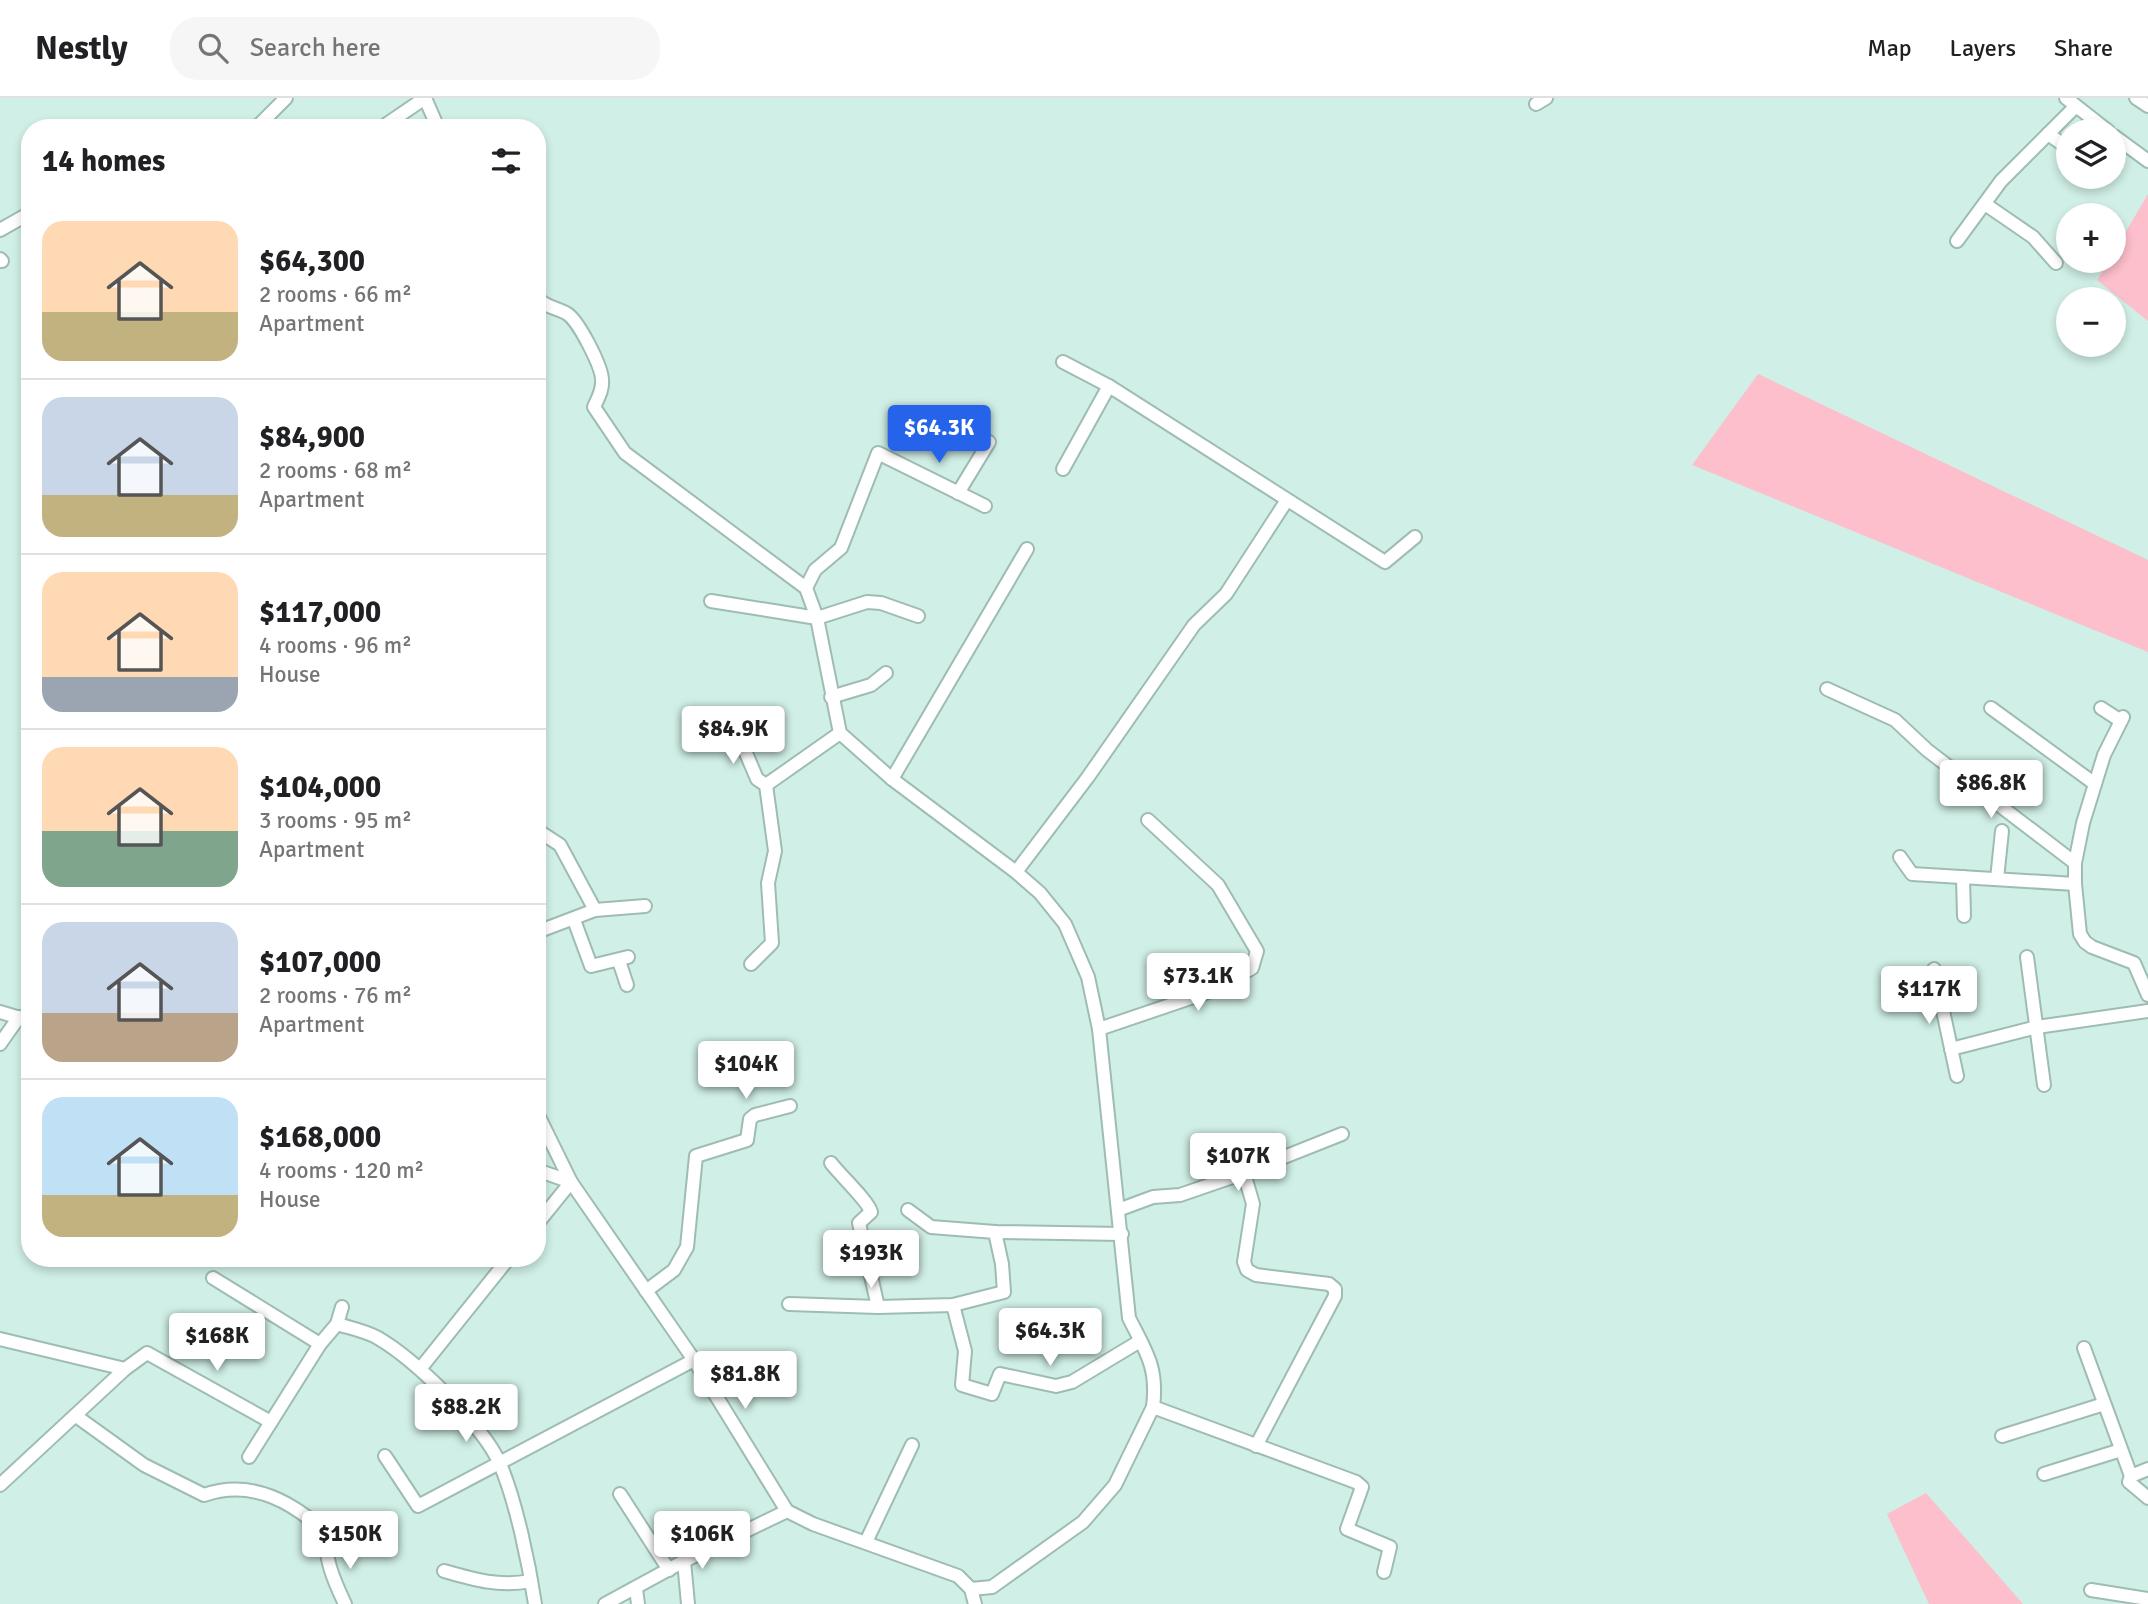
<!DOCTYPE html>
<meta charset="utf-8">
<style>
:root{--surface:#fff;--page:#f6f6f6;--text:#202124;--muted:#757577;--line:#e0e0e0;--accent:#2563eb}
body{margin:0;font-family:Signika,sans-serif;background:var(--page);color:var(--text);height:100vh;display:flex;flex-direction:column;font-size:26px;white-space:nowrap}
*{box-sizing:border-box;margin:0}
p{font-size:23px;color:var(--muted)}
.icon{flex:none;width:38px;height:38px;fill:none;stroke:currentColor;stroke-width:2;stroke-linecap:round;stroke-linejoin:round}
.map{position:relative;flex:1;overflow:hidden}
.details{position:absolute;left:21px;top:21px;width:525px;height:1148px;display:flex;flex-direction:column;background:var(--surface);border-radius:28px;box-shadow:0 4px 10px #0003}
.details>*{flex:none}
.fabs{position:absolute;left:2056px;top:21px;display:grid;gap:14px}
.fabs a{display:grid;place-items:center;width:70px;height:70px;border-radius:50%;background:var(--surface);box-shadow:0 4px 10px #0003;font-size:35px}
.price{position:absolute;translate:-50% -60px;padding:0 16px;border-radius:7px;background:#fff;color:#222;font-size:23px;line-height:46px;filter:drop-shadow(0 2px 4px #0008)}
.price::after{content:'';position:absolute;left:50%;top:42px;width:21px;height:16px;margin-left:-10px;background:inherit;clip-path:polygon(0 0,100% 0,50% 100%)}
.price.on{background:var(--accent);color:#fff}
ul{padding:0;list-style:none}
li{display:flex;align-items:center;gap:21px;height:175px;padding:0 21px}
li+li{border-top:2px solid var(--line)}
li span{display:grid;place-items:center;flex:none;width:196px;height:140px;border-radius:21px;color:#555}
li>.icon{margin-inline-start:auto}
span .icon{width:84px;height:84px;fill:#fffc;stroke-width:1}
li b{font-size:30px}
h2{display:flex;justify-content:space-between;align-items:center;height:84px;padding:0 21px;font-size:30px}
header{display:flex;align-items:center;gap:42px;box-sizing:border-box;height:98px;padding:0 35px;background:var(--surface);border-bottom:2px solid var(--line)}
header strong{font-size:33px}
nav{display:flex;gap:38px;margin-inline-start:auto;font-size:24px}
.search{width:490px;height:63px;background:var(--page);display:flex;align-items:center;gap:18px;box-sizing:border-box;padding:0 24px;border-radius:28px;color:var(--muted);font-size:26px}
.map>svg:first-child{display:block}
</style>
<header>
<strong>Nestly</strong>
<div class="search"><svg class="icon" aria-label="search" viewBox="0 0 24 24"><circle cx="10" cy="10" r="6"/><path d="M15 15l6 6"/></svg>Search here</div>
<nav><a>Map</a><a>Layers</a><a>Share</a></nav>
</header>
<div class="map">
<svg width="2148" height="1506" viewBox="0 0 2148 1506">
<rect width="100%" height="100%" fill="#d0efe6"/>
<!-- green -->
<g fill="#fcbfcb">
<polygon points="2148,96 2148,223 2097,182 2109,163 2114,163 2114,154"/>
<polygon points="1758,276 2148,462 2148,554 1692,367"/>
<polygon points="1926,1395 2023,1506 1929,1506 1887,1416"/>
</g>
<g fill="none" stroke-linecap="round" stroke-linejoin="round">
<!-- minor casing -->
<g stroke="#9ebcb3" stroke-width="16">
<g id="minor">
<polyline points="425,0 438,30"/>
<polyline points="2066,0 2108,33"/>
<polyline points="2136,0 2148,8"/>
<polyline points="1536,6 1546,0"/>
<polyline points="256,30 286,0"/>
<polyline points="381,30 425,0"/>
<polyline points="2048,36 2068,50"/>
<polyline points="2114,38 2148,63"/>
<polyline points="1985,106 2033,139 2056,165"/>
<polyline points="0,132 30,115"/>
<polyline points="1957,143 2001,83 2075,9"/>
<polyline points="0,161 2,163"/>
<path d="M537,200C547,210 555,209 566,215C578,221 602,269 602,282C603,292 598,300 594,309L625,355L806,490L817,520L840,635L892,681L1016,774L1040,795L1065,826L1088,879L1099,931L1129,1220C1146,1254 1158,1269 1153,1309"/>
<polyline points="1063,264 1109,288 1385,464 1415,439"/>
<polyline points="1063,371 1109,288"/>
<polyline points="958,395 989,344"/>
<polyline points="806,490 815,472 841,450 878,355 985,408"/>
<polyline points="711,503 817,520 867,504 881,505 918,518"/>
<polyline points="1827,591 1895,622 1927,652 2075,765"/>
<polyline points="831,599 871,587 886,575"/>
<polyline points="1991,610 2095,686"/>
<polyline points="2101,610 2121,623"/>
<polyline points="2123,619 2104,657 2083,725 2075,765 2075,786 2080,836 2085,844 2092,849 2134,865 2148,897"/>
<polyline points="732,622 757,681 766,687 775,753 768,785 772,845 751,866"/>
<polyline points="892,681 1027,451"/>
<polyline points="766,687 840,635"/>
<polyline points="537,732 560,747 595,812"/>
<polyline points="1900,759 1912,776 2075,786"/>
<polyline points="1016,774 1088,679 1194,527 1226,496 1287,402"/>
<polyline points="1963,779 1964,818"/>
<polyline points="1997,781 2002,733"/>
<polyline points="574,822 591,868 628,859"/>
<polyline points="537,834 595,812 645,808"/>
<polyline points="2027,859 2044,987"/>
<polyline points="619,863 627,887"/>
<polyline points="1934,871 1957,978"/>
<polyline points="0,914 30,923"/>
<polyline points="1099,931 1217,891 1252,870 1257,853 1218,787 1148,722"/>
<polyline points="0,946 19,919"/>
<polyline points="1951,951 2037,929 2148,913"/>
<polyline points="537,1015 571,1084 537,1126"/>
<path d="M831,1065C840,1077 869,1104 871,1114L859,1125L878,1209"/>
<polyline points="537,1072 571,1084 694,1262 787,1413 813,1426 958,1478 971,1491 975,1506"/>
<polyline points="1244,1075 1253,1106 1244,1164 1247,1172 1256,1177 1329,1186 1335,1191 1335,1198 1256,1348"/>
<polyline points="908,1112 931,1129 995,1134 1122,1136"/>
<polyline points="1118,1112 1153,1099 1180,1097 1244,1075 1342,1036"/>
<polyline points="213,1180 320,1246"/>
<polyline points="646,1193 674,1172 687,1149 696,1058 747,1042 750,1021 755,1017 790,1008"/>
<polyline points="789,1206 878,1209 953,1207 1004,1194 1002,1166 995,1134"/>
<polyline points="953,1207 965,1253 962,1287 992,1296 1000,1276 1056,1288 1072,1284 1140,1243"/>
<path d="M337,1226C350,1230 366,1233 378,1240C414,1261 483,1327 500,1366C516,1403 529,1466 535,1506"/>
<polyline points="0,1241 125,1271"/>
<polyline points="2084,1250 2131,1378"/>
<polyline points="420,1271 509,1160"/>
<path d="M76,1318L144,1367L204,1397C253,1380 295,1405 329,1438C321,1456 337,1489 345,1506"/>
<polyline points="2002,1338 2104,1306"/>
<polyline points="385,1358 418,1408 694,1262"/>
<polyline points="249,1359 320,1246 337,1226 342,1209"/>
<polyline points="2148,1371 2131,1378 2129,1384 2148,1400"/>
<polyline points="2044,1376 2121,1352"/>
<polyline points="0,1387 125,1271 147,1255 271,1324"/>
<polyline points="620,1396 669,1472"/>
<polyline points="866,1444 912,1347"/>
<polyline points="684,1463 688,1506"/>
<path d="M444,1473C475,1482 499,1489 531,1483"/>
<polyline points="636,1491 638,1506"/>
<polyline points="971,1491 992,1489 1083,1424 1115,1387 1153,1309 1356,1384 1362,1389 1347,1431 1390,1449 1384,1474"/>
<polyline points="2091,1492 2148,1501"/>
<polyline points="605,1506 684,1463 787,1413"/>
</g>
</g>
<!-- minor -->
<use href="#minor" stroke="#fff" stroke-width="12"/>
</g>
</svg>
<div class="fabs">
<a><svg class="icon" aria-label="layers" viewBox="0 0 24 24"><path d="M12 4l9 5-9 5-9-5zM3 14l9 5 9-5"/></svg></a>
<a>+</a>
<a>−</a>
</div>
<b class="price on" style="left:939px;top:367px">$64.3K</b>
<b class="price" style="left:733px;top:668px">$84.9K</b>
<b class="price" style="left:1991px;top:722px">$86.8K</b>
<b class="price" style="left:1198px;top:915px">$73.1K</b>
<b class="price" style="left:1929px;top:928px">$117K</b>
<b class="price" style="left:746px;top:1003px">$104K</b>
<b class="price" style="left:1238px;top:1095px">$107K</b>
<b class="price" style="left:871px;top:1192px">$193K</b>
<b class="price" style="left:1050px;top:1270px">$64.3K</b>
<b class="price" style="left:217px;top:1275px">$168K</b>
<b class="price" style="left:745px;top:1313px">$81.8K</b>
<b class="price" style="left:466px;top:1346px">$88.2K</b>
<b class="price" style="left:350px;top:1473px">$150K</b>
<b class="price" style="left:702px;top:1473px">$106K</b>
<section class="details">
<h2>14 homes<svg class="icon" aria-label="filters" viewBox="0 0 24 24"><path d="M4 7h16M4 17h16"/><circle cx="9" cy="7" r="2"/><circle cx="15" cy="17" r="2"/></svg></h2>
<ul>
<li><span style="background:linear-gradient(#ffd9b3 65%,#c2b280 0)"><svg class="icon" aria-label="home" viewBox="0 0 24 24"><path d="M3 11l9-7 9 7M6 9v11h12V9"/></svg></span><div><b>$64,300</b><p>2 rooms · 66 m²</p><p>Apartment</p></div></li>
<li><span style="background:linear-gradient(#c9d6e8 70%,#c2b280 0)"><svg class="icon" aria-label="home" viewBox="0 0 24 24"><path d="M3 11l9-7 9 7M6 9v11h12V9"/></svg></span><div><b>$84,900</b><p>2 rooms · 68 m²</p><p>Apartment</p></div></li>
<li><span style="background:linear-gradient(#ffd9b3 75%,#9aa5b1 0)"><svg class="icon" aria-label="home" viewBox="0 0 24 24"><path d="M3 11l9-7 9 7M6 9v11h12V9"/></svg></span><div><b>$117,000</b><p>4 rooms · 96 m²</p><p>House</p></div></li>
<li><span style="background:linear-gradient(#ffd9b3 60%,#7fa58c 0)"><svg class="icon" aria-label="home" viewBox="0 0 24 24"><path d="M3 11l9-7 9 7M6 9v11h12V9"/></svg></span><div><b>$104,000</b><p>3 rooms · 95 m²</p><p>Apartment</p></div></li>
<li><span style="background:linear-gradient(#c9d6e8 65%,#b9a48a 0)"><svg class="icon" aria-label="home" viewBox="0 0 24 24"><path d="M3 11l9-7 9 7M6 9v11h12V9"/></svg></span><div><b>$107,000</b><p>2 rooms · 76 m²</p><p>Apartment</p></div></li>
<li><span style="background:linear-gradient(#bfe0f5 70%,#c2b280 0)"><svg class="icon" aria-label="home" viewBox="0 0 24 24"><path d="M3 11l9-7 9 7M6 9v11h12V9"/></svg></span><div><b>$168,000</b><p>4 rooms · 120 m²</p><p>House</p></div></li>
</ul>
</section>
</div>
